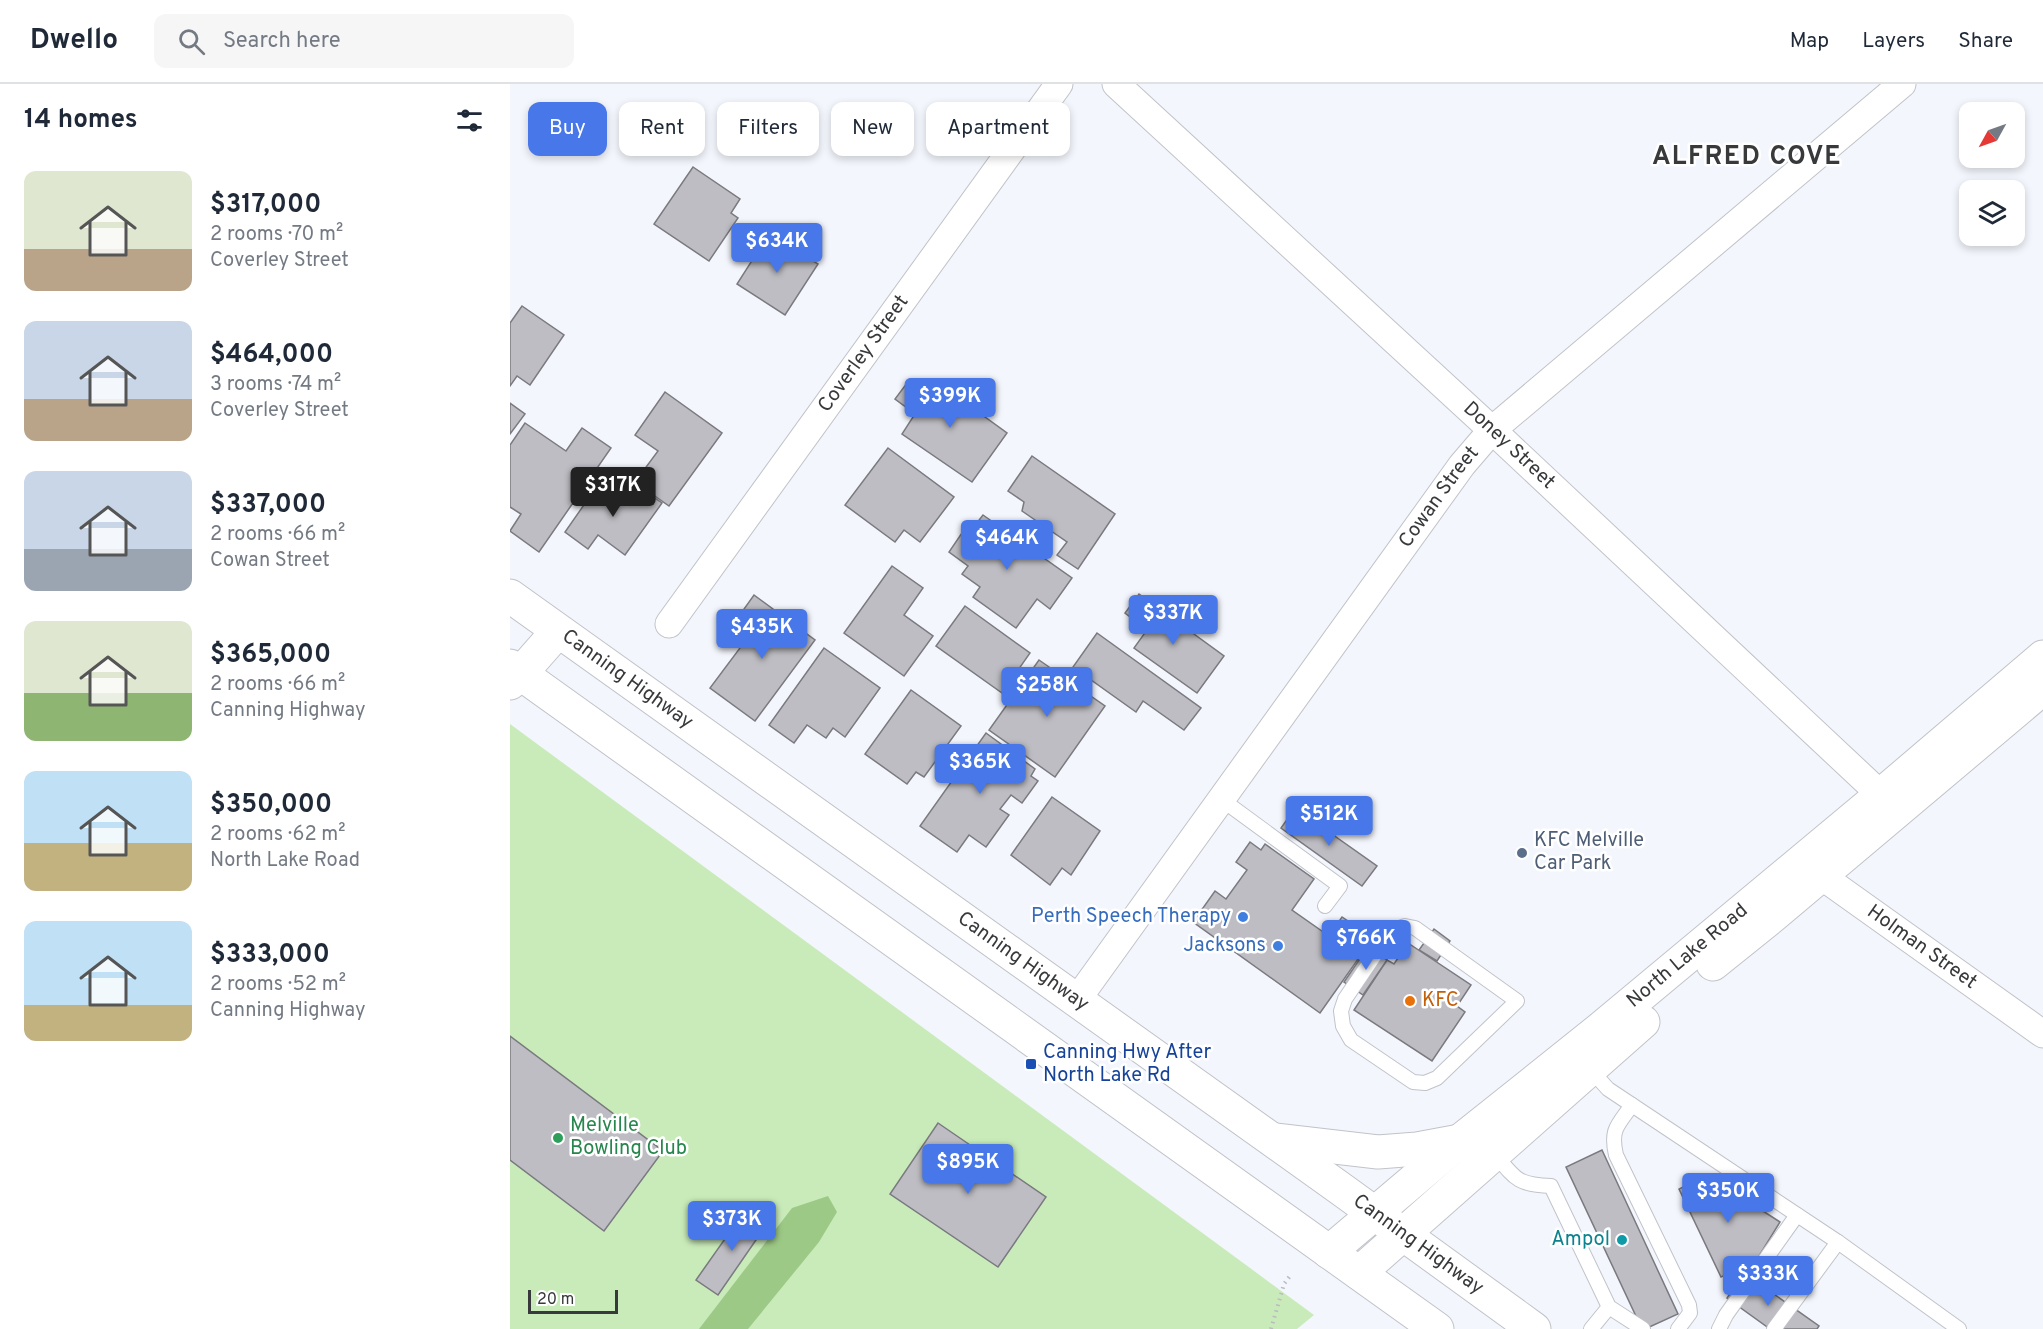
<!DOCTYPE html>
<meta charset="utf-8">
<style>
:root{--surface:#fff;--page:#f6f6f7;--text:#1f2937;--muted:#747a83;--line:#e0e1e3;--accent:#4777e9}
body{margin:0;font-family:Overpass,sans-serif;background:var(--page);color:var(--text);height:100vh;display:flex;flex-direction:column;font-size:22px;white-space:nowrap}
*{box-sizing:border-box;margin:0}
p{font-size:20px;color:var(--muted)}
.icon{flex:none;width:33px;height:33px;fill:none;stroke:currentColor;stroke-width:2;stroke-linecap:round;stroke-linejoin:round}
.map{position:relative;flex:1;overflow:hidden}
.details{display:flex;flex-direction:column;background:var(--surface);width:510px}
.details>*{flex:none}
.guide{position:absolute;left:18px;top:18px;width:570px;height:54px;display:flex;gap:12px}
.needle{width:39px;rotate:230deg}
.fabs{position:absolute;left:1449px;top:18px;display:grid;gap:12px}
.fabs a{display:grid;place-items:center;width:66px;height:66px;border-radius:12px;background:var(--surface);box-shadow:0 3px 9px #0003;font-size:30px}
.scale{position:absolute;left:18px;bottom:15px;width:90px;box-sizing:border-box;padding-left:6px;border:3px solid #38393b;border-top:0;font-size:16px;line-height:21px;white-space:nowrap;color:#38393b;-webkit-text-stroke:4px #fff;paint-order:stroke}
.price{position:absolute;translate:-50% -51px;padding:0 14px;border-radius:6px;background:var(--accent);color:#fff;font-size:20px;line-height:39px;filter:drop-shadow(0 2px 3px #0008)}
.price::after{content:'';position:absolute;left:50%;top:36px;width:18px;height:14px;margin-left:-9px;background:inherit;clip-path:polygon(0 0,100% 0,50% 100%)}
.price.on{background:#222;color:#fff}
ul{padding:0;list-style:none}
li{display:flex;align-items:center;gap:18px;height:150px;padding:0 24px}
li span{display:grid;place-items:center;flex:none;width:168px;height:120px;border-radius:12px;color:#555}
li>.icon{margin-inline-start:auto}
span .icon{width:72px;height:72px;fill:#fffc;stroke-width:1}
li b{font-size:26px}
h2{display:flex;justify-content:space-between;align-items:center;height:72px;padding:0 24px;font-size:26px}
.pill{padding:0 21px;border-radius:12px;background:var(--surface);box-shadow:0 3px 9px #0003;font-size:21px;line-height:54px}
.pill.on{background:var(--accent);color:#fff}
header{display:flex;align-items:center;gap:36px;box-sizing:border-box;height:84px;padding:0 30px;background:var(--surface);border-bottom:2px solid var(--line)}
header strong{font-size:28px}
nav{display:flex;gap:33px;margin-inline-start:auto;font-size:21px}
.search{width:420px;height:54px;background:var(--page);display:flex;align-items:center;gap:15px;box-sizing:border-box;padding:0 21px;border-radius:12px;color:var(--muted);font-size:22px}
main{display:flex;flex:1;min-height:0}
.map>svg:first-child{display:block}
</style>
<header>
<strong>Dwello</strong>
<div class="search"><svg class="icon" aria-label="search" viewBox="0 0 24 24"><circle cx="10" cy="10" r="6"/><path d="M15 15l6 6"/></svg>Search here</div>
<nav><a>Map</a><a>Layers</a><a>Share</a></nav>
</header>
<main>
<section class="details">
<h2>14 homes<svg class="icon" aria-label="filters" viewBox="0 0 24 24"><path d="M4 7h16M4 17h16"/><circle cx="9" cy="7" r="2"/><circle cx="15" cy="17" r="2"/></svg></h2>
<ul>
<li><span style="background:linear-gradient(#dfe7d0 65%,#b9a48a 0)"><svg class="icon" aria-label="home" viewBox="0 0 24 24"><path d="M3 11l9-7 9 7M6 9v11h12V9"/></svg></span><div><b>$317,000</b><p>2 rooms · 70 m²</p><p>Coverley Street</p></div></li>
<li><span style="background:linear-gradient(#c9d6e8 65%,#b9a48a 0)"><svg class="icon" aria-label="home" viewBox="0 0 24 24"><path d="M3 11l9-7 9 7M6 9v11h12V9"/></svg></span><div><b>$464,000</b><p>3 rooms · 74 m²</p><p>Coverley Street</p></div></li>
<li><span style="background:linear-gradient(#c9d6e8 65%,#9aa5b1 0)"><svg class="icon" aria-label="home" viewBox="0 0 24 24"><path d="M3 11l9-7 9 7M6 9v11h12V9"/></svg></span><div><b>$337,000</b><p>2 rooms · 66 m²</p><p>Cowan Street</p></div></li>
<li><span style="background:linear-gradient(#dfe7d0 60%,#8fb573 0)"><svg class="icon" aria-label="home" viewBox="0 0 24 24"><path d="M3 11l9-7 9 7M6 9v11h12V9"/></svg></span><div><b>$365,000</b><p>2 rooms · 66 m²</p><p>Canning Highway</p></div></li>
<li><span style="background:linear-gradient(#bfe0f5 60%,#c2b280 0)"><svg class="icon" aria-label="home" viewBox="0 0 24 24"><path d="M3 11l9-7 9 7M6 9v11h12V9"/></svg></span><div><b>$350,000</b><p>2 rooms · 62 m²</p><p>North Lake Road</p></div></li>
<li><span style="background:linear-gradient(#bfe0f5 70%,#c2b280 0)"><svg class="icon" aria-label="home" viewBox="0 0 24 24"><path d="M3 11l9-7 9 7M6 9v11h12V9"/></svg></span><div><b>$333,000</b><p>2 rooms · 52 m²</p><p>Canning Highway</p></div></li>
</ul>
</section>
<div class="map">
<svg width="1533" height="1245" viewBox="0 0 1533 1245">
<rect width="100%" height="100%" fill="#f3f6fc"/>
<!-- green -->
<polygon fill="#c9ebb9" points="0,640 804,1231 787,1245 0,1245"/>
<!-- forest -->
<polygon fill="#9dc986" points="318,1112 327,1128 309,1158 238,1245 189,1245 282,1124"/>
<!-- building -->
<g fill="#bdbdc3" stroke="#79797f" stroke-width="1.5">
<polygon points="183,83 230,115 221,129 228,134 199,177 144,140"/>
<polygon points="259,150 308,180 275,231 227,200"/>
<polygon points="12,222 54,251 20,301 7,292 0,302 0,239"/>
<polygon points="400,295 420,309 428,299 497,349 462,398 392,350 405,330 385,315"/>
<polygon points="155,308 212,349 159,422 125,398 148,367 125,351"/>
<polygon points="0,319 15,330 0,350"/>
<polygon points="15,339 56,367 72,344 101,364 29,468 0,447 11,430 0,423 0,361"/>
<polygon points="378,364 444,413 410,458 394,446 385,458 335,421"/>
<polygon points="522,372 605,430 568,485 547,471 557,458 512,427 514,418 498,407"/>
<polygon points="90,398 116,417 127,402 152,419 115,471 88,451 78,465 55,448"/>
<polygon points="473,431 562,494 540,525 527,515 506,544 463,513 470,503 452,490 458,482 439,468 458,440 463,444"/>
<polygon points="382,482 413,504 394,531 423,552 394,592 334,549"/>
<polygon points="629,510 714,572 687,609 624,564 637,546 615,529"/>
<polygon points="244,511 305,556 245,637 200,604 245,544 229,532"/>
<polygon points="455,522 520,569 492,609 426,562"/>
<polygon points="587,549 691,624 674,646 633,617 626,628 563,583"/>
<polygon points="314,564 370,604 335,653 323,644 316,654 297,641 284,659 259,641"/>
<polygon points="529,576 595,622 545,693 479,646"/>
<polygon points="401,606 451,642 414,693 406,688 397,700 355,670"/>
<polygon points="476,649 525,685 521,692 528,697 512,719 501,711 490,725 499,731 476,763 459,751 447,768 410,742"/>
<polygon points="542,713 590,747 561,791 552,784 540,801 501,771"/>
<polygon points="785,724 867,782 852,802 771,744"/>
<polygon points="740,758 751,766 755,760 804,795 782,826 819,852 832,833 863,854 810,929 683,838 705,807 716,815 737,786 726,778"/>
<polygon points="924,845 940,857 927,877 909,866"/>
<polygon points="898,859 961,901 947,922 955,928 922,977 844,926 877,876 884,880"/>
<polygon points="858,863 877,876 853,911 834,898"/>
<polygon points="0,952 153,1067 94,1147 0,1076"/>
<polygon points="428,1039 536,1113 488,1183 380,1110"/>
<polygon points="1092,1066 1168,1230 1135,1245 1132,1245 1056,1083"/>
<polygon points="1197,1091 1270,1138 1246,1177 1211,1193 1169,1105"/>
<polygon points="236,1125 257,1140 208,1211 186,1196"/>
<polygon points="1234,1189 1309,1242 1307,1245 1260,1245 1217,1214"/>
</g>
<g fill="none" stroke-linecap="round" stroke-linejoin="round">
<!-- lane casing -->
<g stroke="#c0c3c9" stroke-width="16">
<g id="lane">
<polyline points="711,715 830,802 815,822"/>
<polygon points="895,842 905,844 1007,917 927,994 915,999 903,998 841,956 833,942 831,927 835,915 877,853 887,845"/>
<polyline points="1080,985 1098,1005 1328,1158 1449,1245"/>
<path d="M1122,1021C1108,1041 1100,1045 1106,1071L1179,1221L1180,1229L1168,1245"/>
<path d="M985,1070C1005,1095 1008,1101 1041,1102L1099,1223L1133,1245"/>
<polyline points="1081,1245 1099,1223"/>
<polyline points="1209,1245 1216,1231 1287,1131"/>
<polyline points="1264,1245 1328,1158"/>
</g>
</g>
<!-- street casing -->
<g stroke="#c0c3c9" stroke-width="29">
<g id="street">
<path id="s1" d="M606,0L982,346L1385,724"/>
<path id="s2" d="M159,540L549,0"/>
<path id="s3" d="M1296,781L1533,950"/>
<path id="s4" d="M566,917L952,381L982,346L1392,0"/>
</g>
</g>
<!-- primary casing -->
<g stroke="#c0c3c9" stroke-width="35">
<g id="primary">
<polyline points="1203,880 1265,830 1533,604"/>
<path id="s5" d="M819,1168L950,1057L1089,946L1370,712L1533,573"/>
<polyline points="849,1189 1133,938"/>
</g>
</g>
<!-- highway casing -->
<g stroke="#c0c3c9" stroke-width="35">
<g id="highway">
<path id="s6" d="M0,512L831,1105L1024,1245"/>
<polyline points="0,582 927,1245"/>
<polyline points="0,599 11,589 48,547"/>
<polyline points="765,1056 868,1068 907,1065 950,1057"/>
</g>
</g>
<!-- path -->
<polyline stroke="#b8bbbf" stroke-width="4" stroke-dasharray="1.5 4.5" stroke-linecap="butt" points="761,1245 774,1200 780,1192"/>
<!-- lane -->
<use href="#lane" stroke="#fff" stroke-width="14"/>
<!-- street -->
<use href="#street" stroke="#fff" stroke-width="27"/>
<!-- primary -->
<use href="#primary" stroke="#fff" stroke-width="33"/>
<!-- highway -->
<use href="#highway" stroke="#fff" stroke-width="33"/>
</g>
<!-- markers -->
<circle fill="#5c6f8a" stroke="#fff" stroke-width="2" cx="1012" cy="769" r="6"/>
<g fill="#3f7fe0" stroke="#fff" stroke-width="2">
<circle cx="733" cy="833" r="6"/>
<circle cx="768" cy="862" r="6"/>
</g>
<circle fill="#e8710a" stroke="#fff" stroke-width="2" cx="900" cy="917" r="6"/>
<rect fill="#1a4fb4" stroke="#fff" stroke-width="2" x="515" y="974" width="12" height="12" rx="3"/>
<circle fill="#2e9e5b" stroke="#fff" stroke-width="2" cx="48" cy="1054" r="6"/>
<circle fill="#0f9aa8" stroke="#fff" stroke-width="2" cx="1112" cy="1156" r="6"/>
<g text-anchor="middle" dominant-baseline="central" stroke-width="5" stroke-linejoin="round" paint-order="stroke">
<!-- street labels -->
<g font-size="20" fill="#38393b" stroke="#fff">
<text stroke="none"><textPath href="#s2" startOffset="333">Coverley Street</textPath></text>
<text stroke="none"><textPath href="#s1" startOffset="534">Doney Street</textPath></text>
<text stroke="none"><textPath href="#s4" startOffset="621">Cowan Street</textPath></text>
<text stroke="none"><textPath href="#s6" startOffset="144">Canning Highway</textPath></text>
<text stroke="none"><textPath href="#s3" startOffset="142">Holman Street</textPath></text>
<text stroke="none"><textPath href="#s5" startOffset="465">North Lake Road</textPath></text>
<text stroke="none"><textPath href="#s6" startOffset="630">Canning Highway</textPath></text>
<text stroke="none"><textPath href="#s6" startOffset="1116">Canning Highway</textPath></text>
</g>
<!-- service labels -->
<g font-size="20" fill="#4e5e75" stroke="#fff" text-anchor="start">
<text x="1024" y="757">KFC Melville<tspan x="1024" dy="23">Car Park</tspan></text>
</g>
<!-- shop labels -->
<g font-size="20" fill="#366cbe" stroke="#fff" text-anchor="end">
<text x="721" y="833">Perth Speech Therapy</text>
<text x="756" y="862">Jacksons</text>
</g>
<!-- food labels -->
<g font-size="20" fill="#c56008" stroke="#fff" text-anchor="start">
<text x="912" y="917">KFC</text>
</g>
<!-- transit labels -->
<g font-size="20" fill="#164399" stroke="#fff" text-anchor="start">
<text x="533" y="969">Canning Hwy After<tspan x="533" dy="23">North Lake Rd</tspan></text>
</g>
<!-- leisure labels -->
<g font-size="20" fill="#27864d" stroke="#fff" text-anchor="start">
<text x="60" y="1042">Melville<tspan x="60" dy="23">Bowling Club</tspan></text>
</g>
<!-- culture labels -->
<g font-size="20" fill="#0d838f" stroke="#fff" text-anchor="end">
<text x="1100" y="1156">Ampol</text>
</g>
<!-- district labels -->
<g font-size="26" font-weight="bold" letter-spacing="1.5" fill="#38393b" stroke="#fff">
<text x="1237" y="73">ALFRED COVE</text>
</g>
</g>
</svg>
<div class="fabs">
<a><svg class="needle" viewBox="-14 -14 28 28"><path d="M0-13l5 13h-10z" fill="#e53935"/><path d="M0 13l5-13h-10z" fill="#747a83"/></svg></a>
<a><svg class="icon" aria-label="layers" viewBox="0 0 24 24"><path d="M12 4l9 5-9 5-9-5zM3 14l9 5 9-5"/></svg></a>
</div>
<div class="scale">20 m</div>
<b class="price" style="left:267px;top:190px">$634K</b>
<b class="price" style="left:440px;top:345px">$399K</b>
<b class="price on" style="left:103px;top:434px">$317K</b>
<b class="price" style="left:497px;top:487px">$464K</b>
<b class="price" style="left:663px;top:562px">$337K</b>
<b class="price" style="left:252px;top:576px">$435K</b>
<b class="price" style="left:537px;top:634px">$258K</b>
<b class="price" style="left:470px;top:711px">$365K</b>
<b class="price" style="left:819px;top:763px">$512K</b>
<b class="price" style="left:856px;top:887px">$766K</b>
<b class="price" style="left:458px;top:1111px">$895K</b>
<b class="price" style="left:1218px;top:1140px">$350K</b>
<b class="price" style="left:222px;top:1168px">$373K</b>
<b class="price" style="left:1258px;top:1223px">$333K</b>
<div class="guide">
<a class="pill on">Buy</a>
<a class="pill">Rent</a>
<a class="pill">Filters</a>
<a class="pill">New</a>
<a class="pill">Apartment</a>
</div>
</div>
</main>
